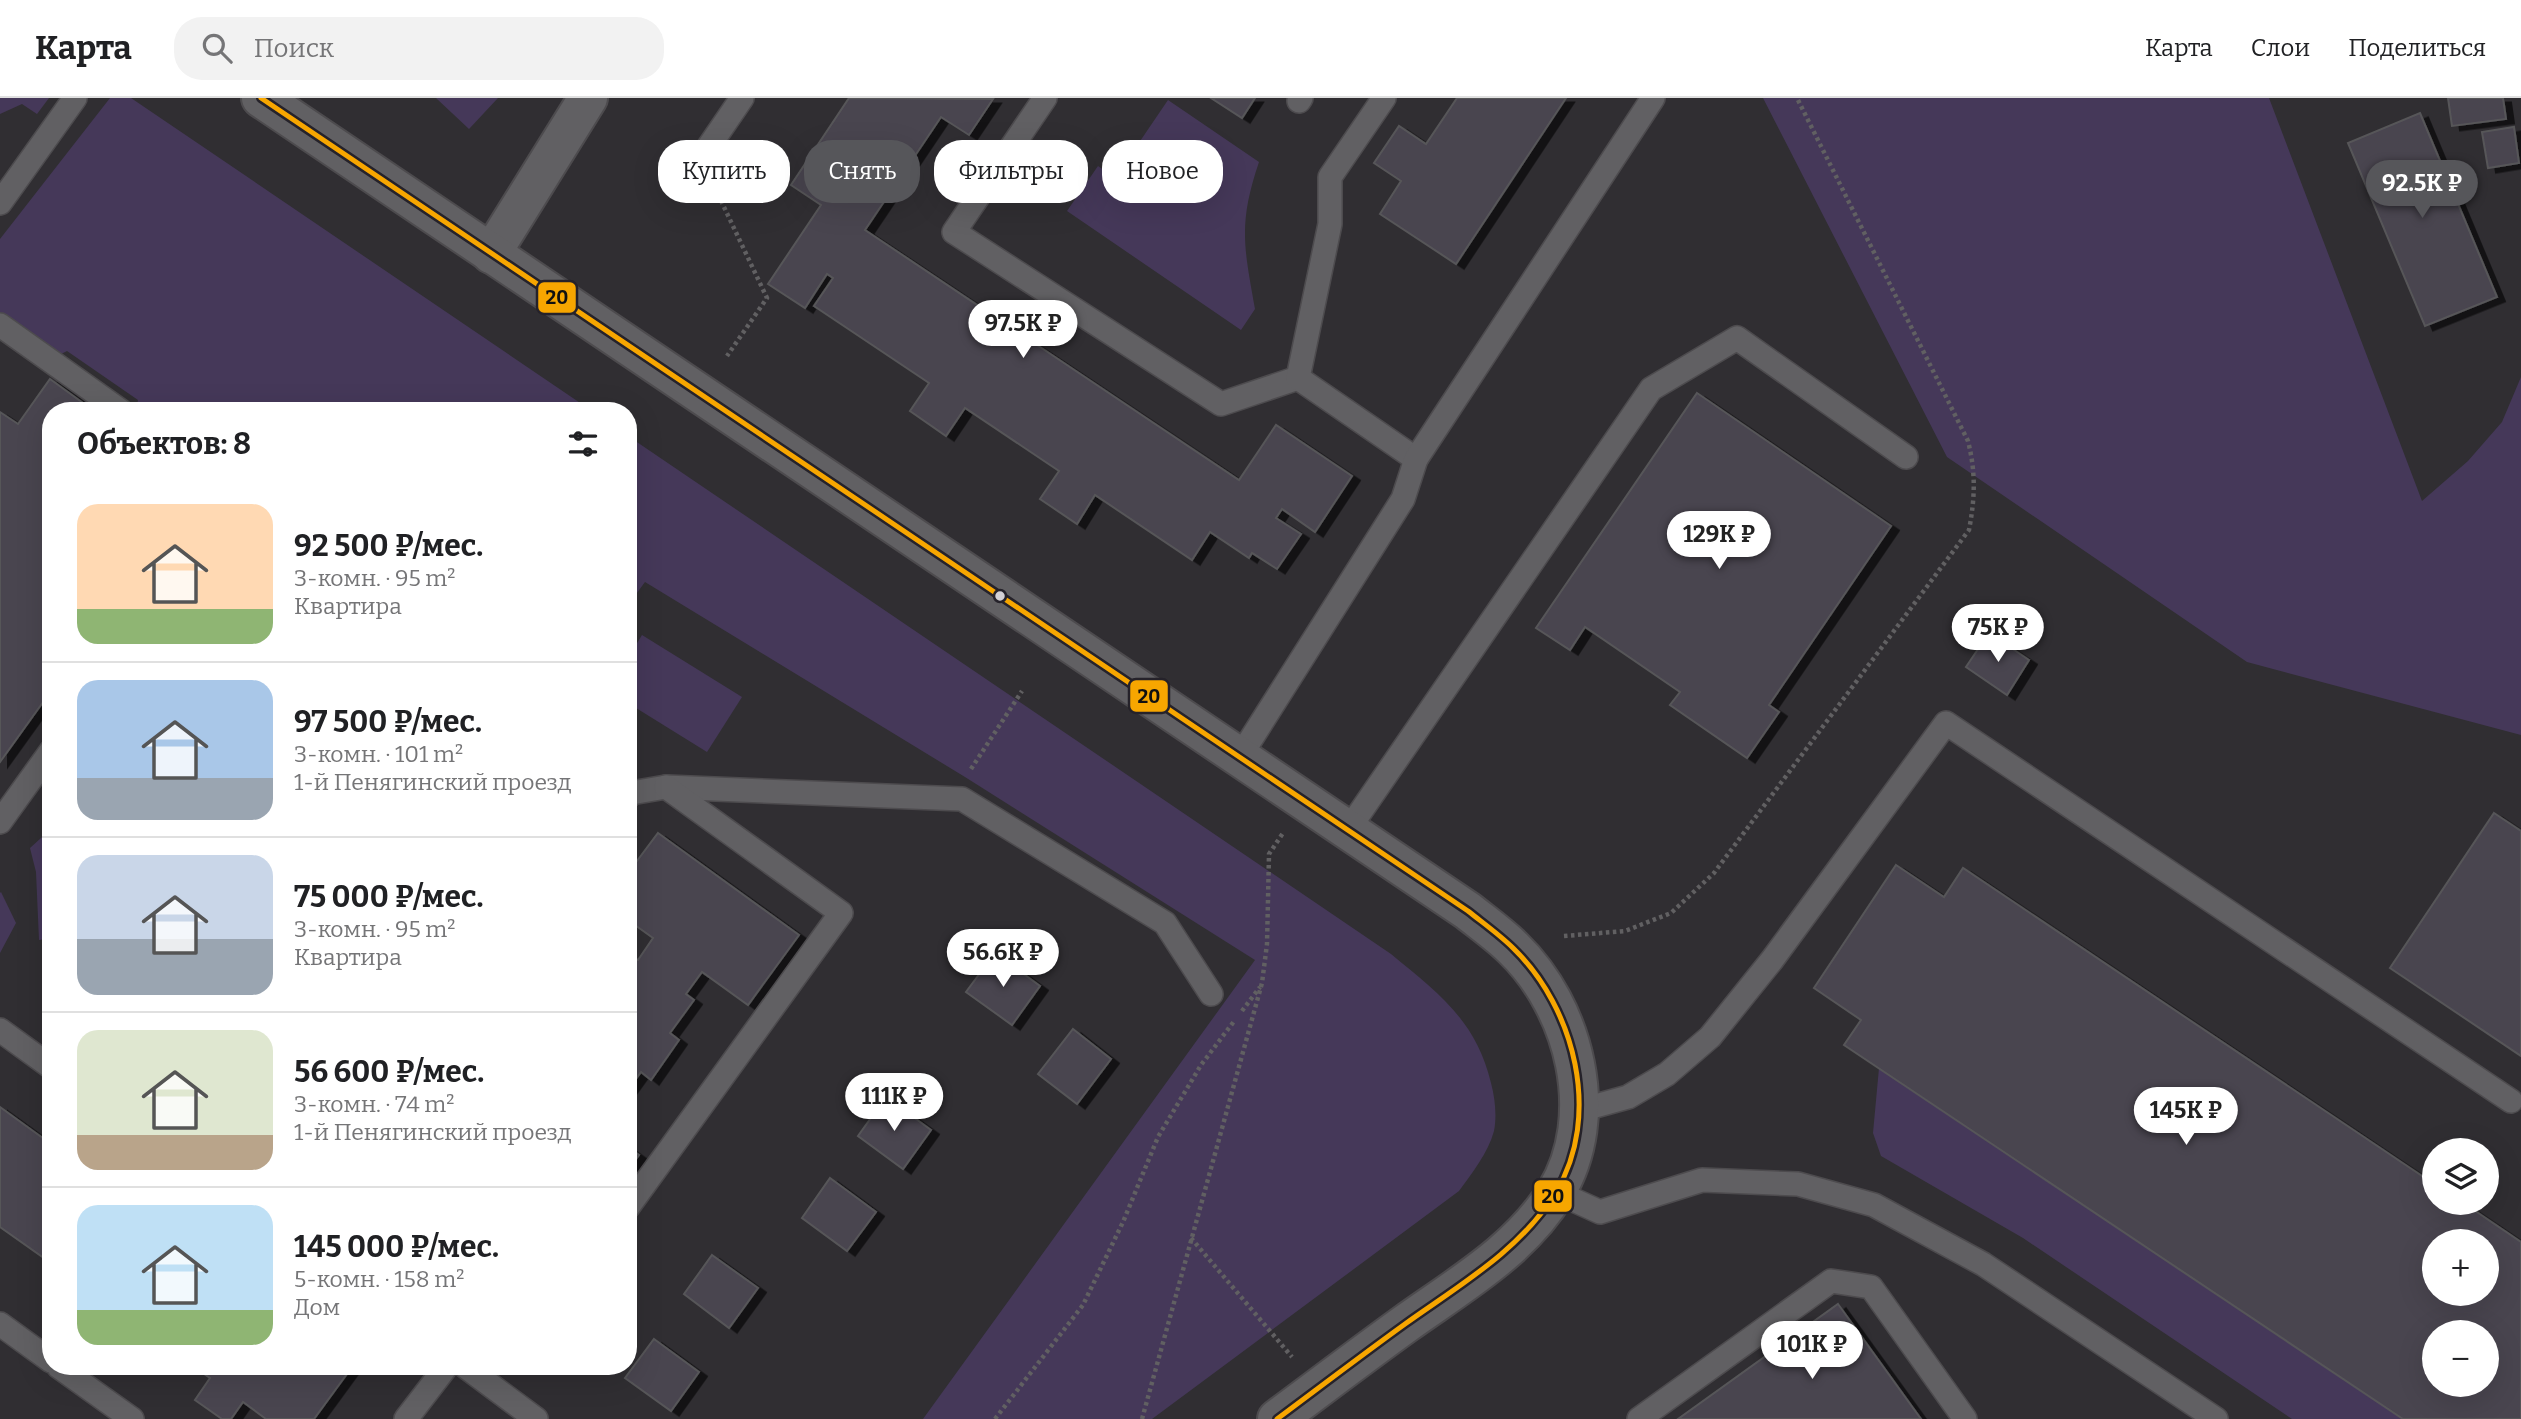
<!DOCTYPE html>
<html lang="ru">
<meta charset="utf-8">
<style>
:root{--surface:#fff;--page:#f2f2f2;--text:#202124;--muted:#757577;--line:#e0e0e0;--accent:#56565a}
body{margin:0;font-family:Bitter,serif;background:var(--page);color:var(--text);height:100vh;display:flex;flex-direction:column;font-size:26px;white-space:nowrap}
*{box-sizing:border-box;margin:0}
p{font-size:23px;color:var(--muted)}
.icon{flex:none;width:38px;height:38px;fill:none;stroke:currentColor;stroke-width:2;stroke-linecap:round;stroke-linejoin:round}
.map{position:relative;flex:1;overflow:hidden}
.sheet{position:absolute;left:42px;top:304px;width:595px;height:973px;display:flex;flex-direction:column;background:var(--surface);border-radius:28px;box-shadow:0 7px 28px #0002}
.sheet>*{flex:none}
.guide{position:absolute;left:658px;top:42px;width:665px;height:63px;display:flex;gap:14px}
.buttons{position:absolute;left:2422px;top:1040px;display:grid;gap:14px}
.buttons a{display:grid;place-items:center;width:77px;height:77px;border-radius:50%;background:var(--surface);box-shadow:0 7px 28px #0002;font-size:35px}
.price{position:absolute;translate:-50% -60px;padding:0 16px;border-radius:24px;background:#fff;color:#222;font-size:23px;line-height:46px;filter:drop-shadow(0 2px 4px #0008)}
.price::after{content:'';position:absolute;left:50%;top:42px;width:21px;height:16px;margin-left:-10px;background:inherit;clip-path:polygon(0 0,100% 0,50% 100%)}
.price.on{background:var(--accent);color:#fff}
ul{padding:0;list-style:none}
li{display:flex;align-items:center;gap:21px;height:175px;padding:0 35px}
li+li{border-top:2px solid var(--line)}
li span{display:grid;place-items:center;flex:none;width:196px;height:140px;border-radius:21px;color:#555}
li>.icon{margin-inline-start:auto}
span .icon{width:84px;height:84px;fill:#fffc;stroke-width:1}
li b{font-size:30px}
h2{display:flex;justify-content:space-between;align-items:center;height:84px;padding:0 35px;font-size:30px}
.pill{padding:0 24px;border-radius:28px;background:var(--surface);box-shadow:0 7px 28px #0002;font-size:24px;line-height:63px}
.pill.on{background:var(--accent);color:#fff}
header{display:flex;align-items:center;gap:42px;box-sizing:border-box;height:98px;padding:0 35px;background:var(--surface);border-bottom:2px solid var(--line)}
header strong{font-size:33px}
nav{display:flex;gap:38px;margin-inline-start:auto;font-size:24px}
.search{width:490px;height:63px;background:var(--page);display:flex;align-items:center;gap:18px;box-sizing:border-box;padding:0 24px;border-radius:28px;color:var(--muted);font-size:26px}
.map>svg:first-child{display:block}
</style>
<header>
<strong>Карта</strong>
<div class="search"><svg class="icon" aria-label="search" viewBox="0 0 24 24"><circle cx="10" cy="10" r="6"/><path d="M15 15l6 6"/></svg>Поиск</div>
<nav><a>Карта</a><a>Слои</a><a>Поделиться</a></nav>
</header>
<div class="map">
<svg width="2521" height="1321" viewBox="0 0 2521 1321">
<defs>
<filter id="shadow"><feDropShadow dx="8" dy="4.5" stdDeviation="0" flood-color="#0009"/></filter>
</defs>
<rect width="100%" height="100%" fill="#302e32"/>
<!-- green -->
<g fill="#453859">
<polygon points="0,0 49,0 37,16 22,6 0,16"/>
<polygon points="110,0 131,0 592,313 136,313 138,302 67,253 55,259 0,220 0,141"/>
<polygon points="436,0 498,0 469,31"/>
<polygon points="1763,0 2269,0 2422,403 2468,363 2502,324 2521,279 2521,637 2247,564 1947,359"/>
<path d="M1168,2L1259,64C1238,126 1244,149 1255,211L1241,232L1067,113L1098,68L1115,80Z"/>
<path d="M628,338L1391,856C1438,895 1476,922 1491,985C1495,1000 1497,1018 1494,1033C1488,1055 1472,1075 1459,1093L1152,1321H923L1255,862L965,679L645,484L628,507Z"/>
<polygon points="642,537 742,599 707,654 628,605 628,560"/>
<polygon points="51,731 51,840 39,842 36,774 30,750"/>
<polygon points="1,794 16,825 0,855 0,795"/>
<polygon points="1879,970 2403,1321 2292,1321 2023,1140 1881,1058 1873,1035"/>
</g>
<!-- building -->
<g fill="#494450" stroke="#575659" stroke-width="2" fill-rule="evenodd" filter="url(#shadow)">
<polygon points="849,0 993,1 969,37 941,19 865,132 1239,382 1276,327 1352,378 1315,434 1282,411 1276,420 1301,436 1277,471 1252,455 1249,460 1210,434 1192,462 1095,397 1077,426 1040,401 1059,373 965,310 946,338 910,313 929,285 814,208 833,180 827,176 805,210 768,186 821,107 791,87"/>
<polygon points="1211,0 1255,0 1242,20"/>
<polygon points="1457,0 1566,0 1456,166 1380,116 1401,83 1374,65 1399,28 1426,46"/>
<polygon points="2448,0 2503,0 2506,21 2452,28"/>
<polygon points="2420,15 2497,199 2425,228 2348,45"/>
<polygon points="2514,29 2519,65 2488,70 2482,34"/>
<polygon points="50,281 94,313 51,313 51,560 48,564 51,566 51,593 0,664 0,314 18,326"/>
<polygon points="1697,295 1891,428 1769,607 1779,614 1747,660 1670,607 1680,594 1585,529 1570,552 1536,530"/>
<polygon points="1989,535 2029,562 2007,597 1966,569"/>
<polygon points="2494,715 2521,733 2521,958 2390,870"/>
<polygon points="658,735 799,837 748,907 702,874 686,896 694,902 670,935 679,942 651,982 641,974 628,992 628,857 638,862 653,840 628,822 628,775"/>
<path d="M1896,767L1944,799L1963,770L2434,1086V1104H2462L2521,1144V1321H2403L1844,947L1861,922L1814,890ZM2434,1143H2487V1195H2434ZM2434,1234H2487V1286H2434Z"/>
<polygon points="995,855 1040,888 1012,927 966,894"/>
<polygon points="1073,931 1111,961 1077,1006 1038,976"/>
<polygon points="886,999 931,1032 903,1071 858,1038"/>
<polygon points="0,1009 51,1046 51,1165 0,1129"/>
<polygon points="628,1049 639,1057 628,1072"/>
<polygon points="830,1080 876,1114 847,1153 802,1120"/>
<polygon points="712,1157 758,1190 729,1230 684,1196"/>
<polygon points="1838,1206 1921,1321 1678,1321"/>
<polygon points="654,1241 699,1274 671,1313 625,1280"/>
<polygon points="194,1269 352,1269 314,1321 266,1321 243,1304 231,1321 222,1321 195,1302 210,1280"/>
</g>
<g fill="none" stroke-linecap="round" stroke-linejoin="round">
<!-- service casing -->
<g stroke="#4d4b4e" stroke-width="26">
<g id="service">
<polyline points="1045,0 954,134 1221,306 1298,280"/>
<polyline points="1384,0 1330,79 1330,126 1298,280 1416,361"/>
<polyline points="1299,3 1301,0"/>
<polyline points="701,60 742,0"/>
<polyline points="0,105 75,0"/>
<polyline points="0,227 121,313"/>
<polyline points="1239,660 1403,401 1416,361 1653,0"/>
<polyline points="628,699 631,695 666,689 962,701 1165,825 1211,896"/>
<polyline points="0,724 51,653"/>
<polyline points="1348,732 1651,291 1737,240 1906,359"/>
<polyline points="0,932 51,969"/>
<polyline points="1581,1012 1628,999 1667,976 1710,939 1772,862 1946,625 2511,1003"/>
<polyline points="1556,1094 1600,1114 1702,1082 1798,1086 1874,1107 1983,1166 2216,1321"/>
<polyline points="628,1109 841,815 666,689"/>
<polyline points="0,1226 51,1263"/>
<polyline points="59,1269 132,1321"/>
<polyline points="466,1269 536,1321"/>
<polyline points="406,1321 446,1269"/>
<polyline points="1639,1321 1831,1183 1871,1189 1965,1321"/>
</g>
</g>
<!-- minor casing -->
<g stroke="#4d4b4e" stroke-width="42">
<polyline id="minor" points="491,156 588,0"/>
</g>
<!-- tertiary casing -->
<g stroke="#4d4b4e" stroke-width="42">
<path id="tertiary" d="M261,0L1468,813C1483,825 1500,837 1513,850C1575,910 1602,1018 1556,1094C1521,1152 1458,1188 1405,1226C1362,1257 1320,1289 1277,1321"/>
</g>
<!-- path -->
<g stroke="#616062" stroke-width="4.5" stroke-dasharray="3.5 3.5" stroke-linecap="butt">
<polyline points="715,90 767,200 727,258"/>
<polyline points="971,671 1022,593"/>
<path d="M1564,838L1625,833L1671,815L1714,775L1969,432C1975,400 1976,375 1968,343L1797,0"/>
<polyline points="1242,913 1260,889"/>
<polyline points="1191,1140 1292,1259"/>
<polyline points="995,1321 1083,1207 1123,1124 1158,1039 1201,967 1235,922"/>
<polyline points="1142,1321 1262,885 1267,846 1269,756 1283,735"/>
</g>
<!-- service -->
<use href="#service" stroke="#616063" stroke-width="23"/>
<!-- minor -->
<use href="#minor" stroke="#616063" stroke-width="38"/>
<!-- tertiary -->
<use href="#tertiary" stroke="#616063" stroke-width="38"/>
<!-- bus-1 casing -->
<g stroke="#25222a" stroke-width="10">
<path id="bus-1" d="M261,0L1468,813C1483,825 1500,837 1513,850C1575,910 1602,1018 1556,1094C1521,1152 1458,1188 1405,1226C1362,1257 1320,1289 1277,1321"/>
</g>
<!-- bus-1 -->
<use href="#bus-1" stroke="#f7a600" stroke-width="5"/>
</g>
<!-- markers -->
<circle fill="#d2d0d5" stroke="#25222a" stroke-width="2.5" cx="1000" cy="498" r="6"/>
<g stroke="#25222a" stroke-width="2.5">
<rect x="537" y="183" width="40" height="33" rx="7" fill="#f7a600"/>
<rect x="1129" y="581" width="40" height="34" rx="7" fill="#f7a600"/>
<rect x="1533" y="1081" width="40" height="34" rx="7" fill="#f7a600"/>
</g>
<g font-size="19" text-anchor="middle" font-weight="bold" fill="#111">
<text x="557" y="206">20</text>
<text x="1149" y="605">20</text>
<text x="1553" y="1105">20</text>
</g>
</svg>
<div class="buttons">
<a><svg class="icon" aria-label="layers" viewBox="0 0 24 24"><path d="M12 4l9 5-9 5-9-5zM3 14l9 5 9-5"/></svg></a>
<a>+</a>
<a>−</a>
</div>
<b class="price on" style="left:2422px;top:122px">92.5K ₽</b>
<b class="price" style="left:1023px;top:262px">97.5K ₽</b>
<b class="price" style="left:1719px;top:473px">129K ₽</b>
<b class="price" style="left:1998px;top:566px">75K ₽</b>
<b class="price" style="left:1003px;top:891px">56.6K ₽</b>
<b class="price" style="left:894px;top:1035px">111K ₽</b>
<b class="price" style="left:2186px;top:1049px">145K ₽</b>
<b class="price" style="left:1812px;top:1283px">101K ₽</b>
<div class="guide">
<a class="pill">Купить</a>
<a class="pill on">Снять</a>
<a class="pill">Фильтры</a>
<a class="pill">Новое</a>
</div>
<section class="sheet">
<h2>Объектов: 8<svg class="icon" aria-label="filters" viewBox="0 0 24 24"><path d="M4 7h16M4 17h16"/><circle cx="9" cy="7" r="2"/><circle cx="15" cy="17" r="2"/></svg></h2>
<ul>
<li><span style="background:linear-gradient(#ffd9b3 75%,#8fb573 0)"><svg class="icon" aria-label="home" viewBox="0 0 24 24"><path d="M3 11l9-7 9 7M6 9v11h12V9"/></svg></span><div><b>92 500 ₽/мес.</b><p>3-комн. · 95 m²</p><p>Квартира</p></div></li>
<li><span style="background:linear-gradient(#a9c7e8 70%,#9aa5b1 0)"><svg class="icon" aria-label="home" viewBox="0 0 24 24"><path d="M3 11l9-7 9 7M6 9v11h12V9"/></svg></span><div><b>97 500 ₽/мес.</b><p>3-комн. · 101 m²</p><p>1-й Пенягинский проезд</p></div></li>
<li><span style="background:linear-gradient(#c9d6e8 60%,#9aa5b1 0)"><svg class="icon" aria-label="home" viewBox="0 0 24 24"><path d="M3 11l9-7 9 7M6 9v11h12V9"/></svg></span><div><b>75 000 ₽/мес.</b><p>3-комн. · 95 m²</p><p>Квартира</p></div></li>
<li><span style="background:linear-gradient(#dfe7d0 75%,#b9a48a 0)"><svg class="icon" aria-label="home" viewBox="0 0 24 24"><path d="M3 11l9-7 9 7M6 9v11h12V9"/></svg></span><div><b>56 600 ₽/мес.</b><p>3-комн. · 74 m²</p><p>1-й Пенягинский проезд</p></div></li>
<li><span style="background:linear-gradient(#bfe0f5 75%,#8fb573 0)"><svg class="icon" aria-label="home" viewBox="0 0 24 24"><path d="M3 11l9-7 9 7M6 9v11h12V9"/></svg></span><div><b>145 000 ₽/мес.</b><p>5-комн. · 158 m²</p><p>Дом</p></div></li>
</ul>
</section>
</div>
